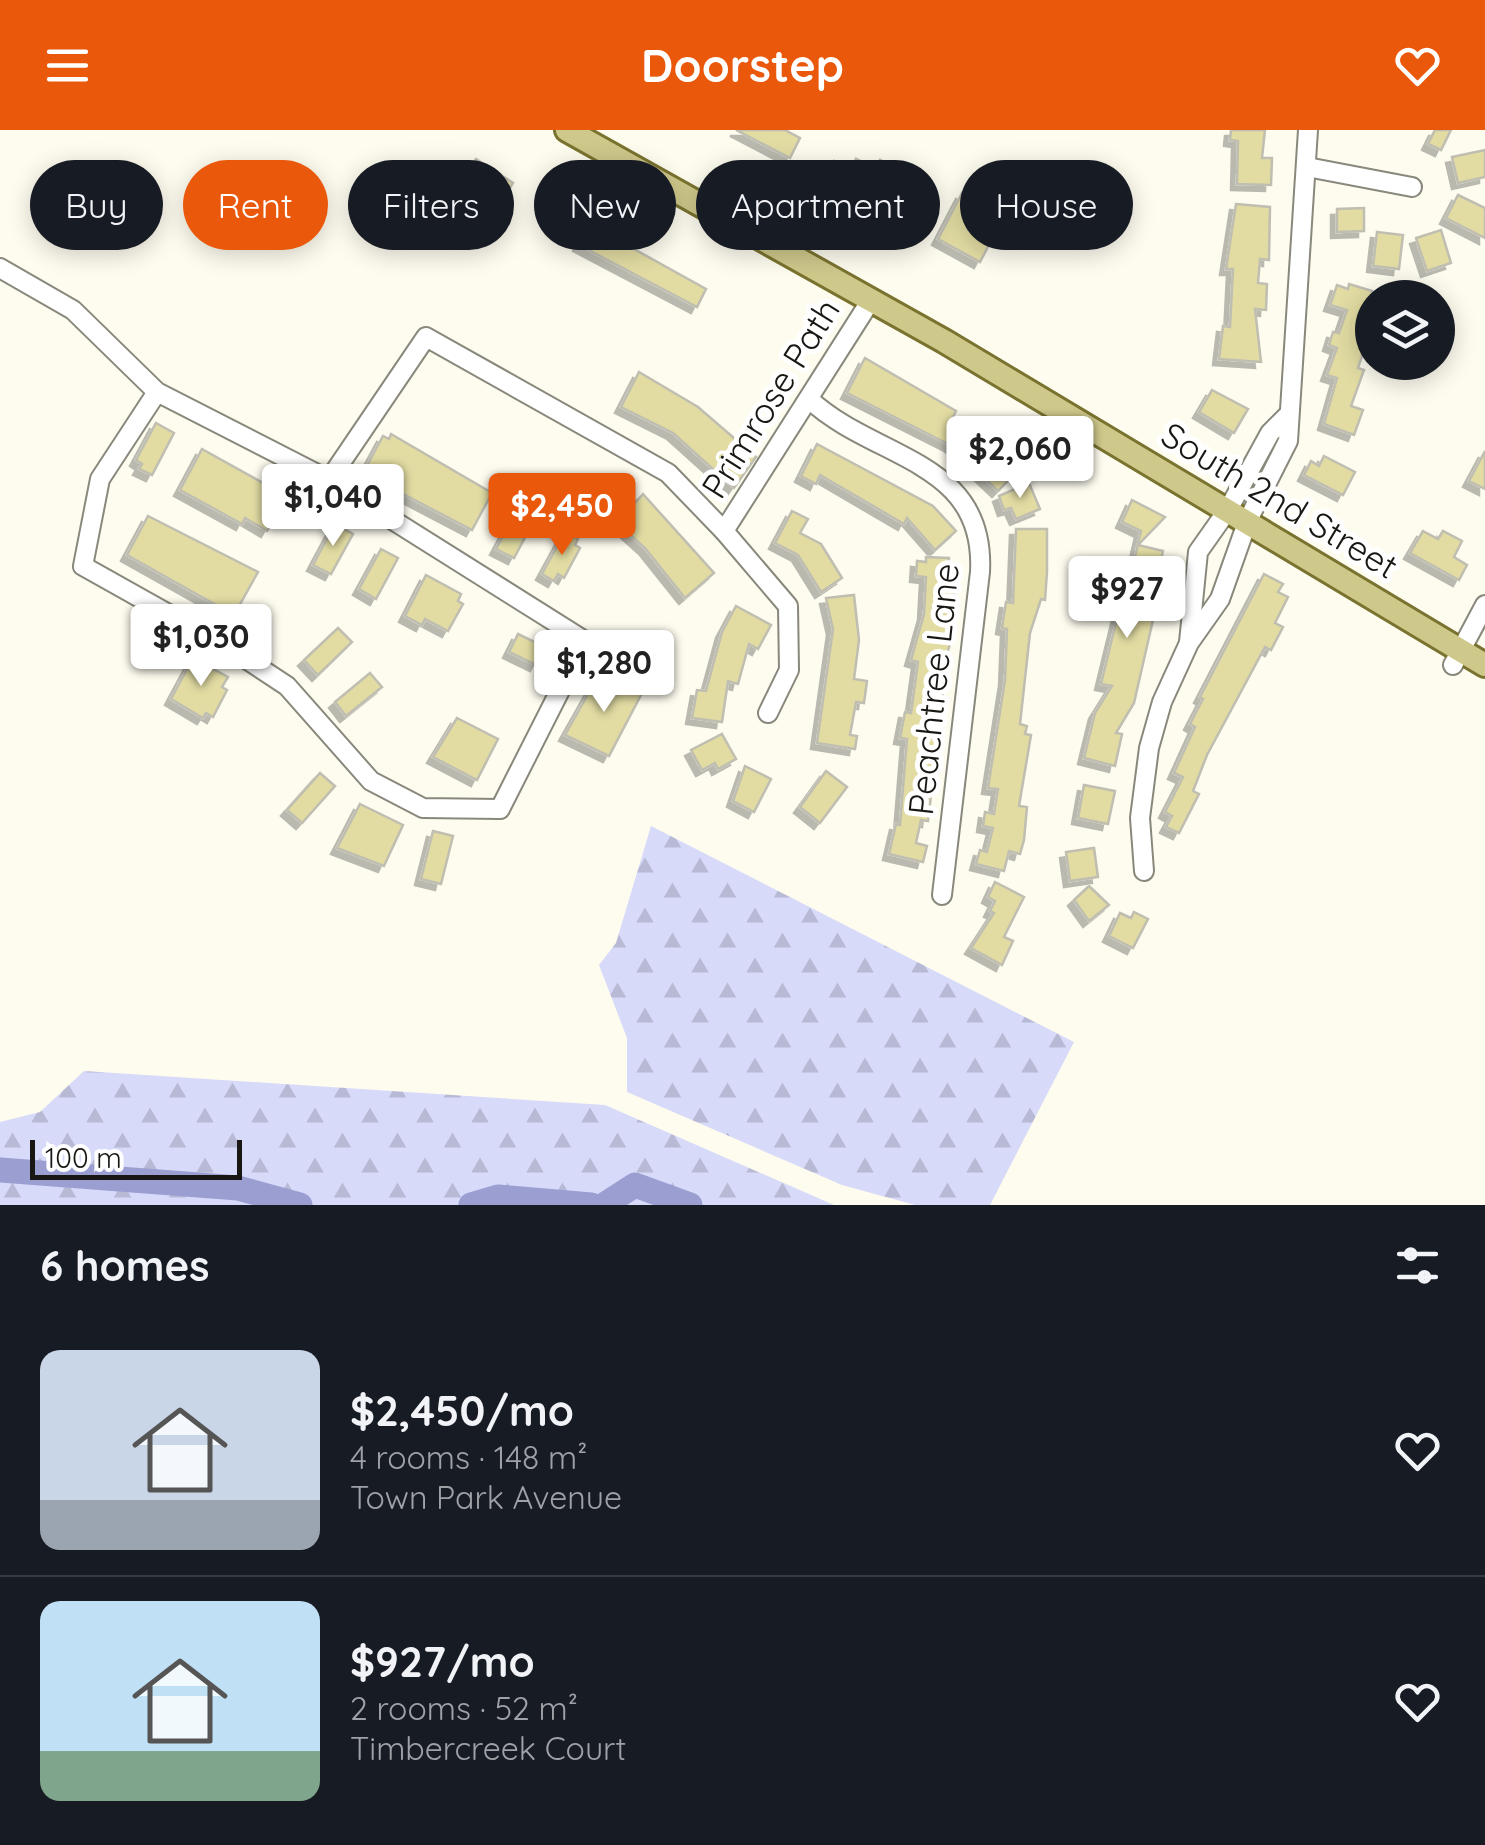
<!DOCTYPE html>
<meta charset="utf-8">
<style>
:root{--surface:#171b24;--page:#20242c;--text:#f1f3f6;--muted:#9ea1a6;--line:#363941;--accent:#ea580c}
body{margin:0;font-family:Quicksand,sans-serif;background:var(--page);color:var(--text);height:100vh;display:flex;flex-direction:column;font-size:38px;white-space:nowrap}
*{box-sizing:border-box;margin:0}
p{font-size:32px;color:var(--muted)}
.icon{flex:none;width:55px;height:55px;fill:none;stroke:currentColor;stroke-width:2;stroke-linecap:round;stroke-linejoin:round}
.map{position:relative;height:1075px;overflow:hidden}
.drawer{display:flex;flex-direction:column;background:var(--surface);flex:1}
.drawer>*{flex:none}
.banner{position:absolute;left:30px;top:30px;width:1425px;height:90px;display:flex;gap:20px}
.tools{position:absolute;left:1355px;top:150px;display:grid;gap:20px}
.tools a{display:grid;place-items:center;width:100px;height:100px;border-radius:50%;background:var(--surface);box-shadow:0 5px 25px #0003;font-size:50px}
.scale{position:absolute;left:30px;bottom:25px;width:212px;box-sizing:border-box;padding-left:10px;border:5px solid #181713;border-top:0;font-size:28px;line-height:35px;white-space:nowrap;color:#181713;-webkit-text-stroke:8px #fff;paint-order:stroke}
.price{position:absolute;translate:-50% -85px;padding:0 22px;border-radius:10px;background:#fff;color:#222;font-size:32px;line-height:65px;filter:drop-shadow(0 2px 5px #0008)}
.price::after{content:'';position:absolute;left:50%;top:60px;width:30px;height:22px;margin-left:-15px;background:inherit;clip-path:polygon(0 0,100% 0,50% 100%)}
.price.selected{background:var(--accent);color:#fff}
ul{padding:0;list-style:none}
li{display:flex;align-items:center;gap:30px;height:250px;padding:0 40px}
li+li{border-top:2px solid var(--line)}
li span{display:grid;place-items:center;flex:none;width:280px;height:200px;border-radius:20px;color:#555}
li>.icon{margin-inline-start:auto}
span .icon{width:120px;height:120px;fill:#fffc;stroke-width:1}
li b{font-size:42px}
h2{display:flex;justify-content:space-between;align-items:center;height:120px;padding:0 40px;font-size:42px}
.chip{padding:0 35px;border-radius:45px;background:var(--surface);box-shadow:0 5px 25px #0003;font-size:35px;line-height:90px}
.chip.selected{background:var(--accent);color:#fff}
header{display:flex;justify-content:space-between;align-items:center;height:130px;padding:0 40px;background:var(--accent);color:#fff;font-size:45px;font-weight:700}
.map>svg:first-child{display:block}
</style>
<header><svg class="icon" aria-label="menu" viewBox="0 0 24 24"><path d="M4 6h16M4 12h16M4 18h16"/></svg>Doorstep<svg class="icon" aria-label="heart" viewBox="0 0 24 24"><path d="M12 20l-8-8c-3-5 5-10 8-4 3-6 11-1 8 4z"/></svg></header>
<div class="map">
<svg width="1485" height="1075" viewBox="0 0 1485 1075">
<defs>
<pattern id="forest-firs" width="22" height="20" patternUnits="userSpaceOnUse" patternTransform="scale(2.5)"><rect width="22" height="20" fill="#d7daf9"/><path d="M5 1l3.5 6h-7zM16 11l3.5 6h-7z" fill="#b8bad5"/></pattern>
<filter id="shadow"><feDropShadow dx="-6" dy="6" stdDeviation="0" flood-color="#0004"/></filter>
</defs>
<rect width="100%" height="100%" fill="#fefcef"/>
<!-- forest -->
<g fill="url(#forest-firs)">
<polygon points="651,696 1074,912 990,1075 915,1075 842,1055 627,962 627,908 599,835 616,813"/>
<polygon points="84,941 605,975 834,1075 0,1075 0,992 40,982"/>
</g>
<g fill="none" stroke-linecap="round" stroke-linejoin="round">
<!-- river -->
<g stroke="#9a9ed1" stroke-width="25">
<polyline points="0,1040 238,1058 300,1075"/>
<polyline points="471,1075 498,1067 591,1075"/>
<polyline points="604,1075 635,1055 690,1075"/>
</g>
</g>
<!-- building -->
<g fill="#e2dca3" stroke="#bfbeb1" stroke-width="2.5" filter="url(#shadow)">
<polygon points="736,0 785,0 800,8 790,28"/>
<polygon points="1231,0 1265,0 1262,28 1272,28 1271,55 1237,54 1238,11 1230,10"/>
<polygon points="1435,0 1451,0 1441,20 1428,14"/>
<polygon points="1485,20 1485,47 1458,53 1452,27"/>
<polygon points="476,29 513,53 493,85 471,71 461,86 446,76"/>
<polygon points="856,29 875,38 880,30 900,40 880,79 824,50 834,31 851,39"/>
<polygon points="962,63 982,74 968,99 991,111 980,132 938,109"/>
<polygon points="1458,65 1485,78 1485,108 1446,88"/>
<polygon points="1236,74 1270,77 1269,130 1260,129 1258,153 1267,154 1266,180 1255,179 1261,232 1219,229 1223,196 1230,197 1233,139 1226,139"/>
<polygon points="1364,78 1364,101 1337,102 1337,79"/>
<polygon points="589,94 706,159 697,177 579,115"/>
<polygon points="1441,100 1451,133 1427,141 1416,108"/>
<polygon points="1377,102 1403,105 1399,139 1373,136"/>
<polygon points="1349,154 1372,161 1370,202 1358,238 1364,240 1351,276 1363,280 1354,305 1324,294 1337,248 1327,245 1337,218 1329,215 1333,202 1339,203 1347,180 1330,175 1337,155 1348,159"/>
<polygon points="865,228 956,281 951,291 1002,317 1006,313 1026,332 998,361 978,342 982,338 950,315 847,263"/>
<polygon points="639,242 698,277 756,327 734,358 673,303 621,277"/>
<polygon points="1212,260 1248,279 1234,303 1199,282"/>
<polygon points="156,293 174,303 152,345 139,339 142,334 136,330"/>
<polygon points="391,304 492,363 472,400 363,343 383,306 389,309"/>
<polygon points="817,314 933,376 956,401 935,420 907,388 904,394 820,345 816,354 801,346"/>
<polygon points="202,319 281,363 277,370 283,373 267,401 245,388 242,394 180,360"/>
<polygon points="1485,321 1485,359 1469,351"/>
<polygon points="1324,326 1355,342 1343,365 1304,345 1311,331 1319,336"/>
<polygon points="1029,353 1040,379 1016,389 1011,378 1004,380 999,366"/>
<polygon points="643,364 714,443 685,468 645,418 617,393"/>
<polygon points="1132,370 1165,387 1138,415 1163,421 1153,468 1158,468 1134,573 1116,603 1122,604 1115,636 1084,628 1095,583 1112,556 1101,554 1119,480 1115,479 1119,452 1129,453 1141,401 1122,392"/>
<polygon points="518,378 536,387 514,428 496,419"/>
<polygon points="792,381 808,389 800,403 821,414 842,448 821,462 798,425 775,413"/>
<polygon points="148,386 258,442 234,485 127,425"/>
<polygon points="335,394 353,404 331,444 313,435"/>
<polygon points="1016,399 1047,399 1047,442 1045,470 1041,469 1030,503 1020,594 1027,596 1025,604 1031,605 1019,676 1027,677 1024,710 1020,724 1009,721 1004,741 976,734 980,720 987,722 993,698 983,696 985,682 994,684 998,659 988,658 1005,550 1007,499 1002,498 1006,472 1013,473"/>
<polygon points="1423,401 1438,409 1443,401 1462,411 1454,427 1467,435 1459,450 1410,423"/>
<polygon points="565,402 578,409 575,415 580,418 564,448 558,444 554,451 542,444"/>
<polygon points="381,419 398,428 376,469 359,459"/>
<polygon points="926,427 949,428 948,448 956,448 950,514 941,544 945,545 928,691 921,690 916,713 927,716 923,732 889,724 896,694 900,695 907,609 900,608 905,582 911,583 918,532 911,530 924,484 926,447 916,446 917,431 926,432"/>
<polygon points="1264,444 1283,454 1278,462 1288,467 1275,493 1283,497 1271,520 1265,517 1207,625 1193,661 1199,664 1179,703 1166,697 1172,686 1165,682 1183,647 1174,643 1195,597 1190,594 1203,569 1200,567"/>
<polygon points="426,445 461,464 458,471 463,474 448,501 425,489 422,495 405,486"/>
<polygon points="854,465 859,510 854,549 867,551 864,573 856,572 850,605 857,606 855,619 817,613 833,499 826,468"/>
<polygon points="736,476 771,495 758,519 749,514 738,554 728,551 722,592 692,588 697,560 706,561 722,502"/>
<polygon points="338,498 352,512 318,545 304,530"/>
<polygon points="518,504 545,517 536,535 509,522"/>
<polygon points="193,528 228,547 222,557 227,560 213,587 206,583 203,588 171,569"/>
<polygon points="370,543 382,557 346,586 335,572"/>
<polygon points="600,543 641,565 609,626 565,605"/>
<polygon points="457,588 498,609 477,650 433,627"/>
<polygon points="722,604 736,629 718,639 715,633 702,640 691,620"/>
<polygon points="745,636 771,649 754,682 733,671"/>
<polygon points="826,641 847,657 820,693 800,677"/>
<polygon points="320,643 335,656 302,693 287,680"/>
<polygon points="1084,655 1115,661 1108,694 1078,688"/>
<polygon points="360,674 403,695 384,736 337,718"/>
<polygon points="433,701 453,706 441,754 421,749"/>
<polygon points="1094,718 1098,747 1070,751 1066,722"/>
<polygon points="995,752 1024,767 1004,807 1013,811 1002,835 971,818 994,783 990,781 995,771 988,767"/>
<polygon points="1089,756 1109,775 1089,791 1074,770"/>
<polygon points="1134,782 1148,789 1133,818 1109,806 1120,783 1131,788"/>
</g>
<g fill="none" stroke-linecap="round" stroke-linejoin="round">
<!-- minor casing -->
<g stroke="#89887c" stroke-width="22">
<g id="minor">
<polyline points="1307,37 1412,57"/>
<polyline points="0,138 73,180 157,262 329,350 585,511 500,679 423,678 371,651 287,556 231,519 83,436 100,349 157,262"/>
<path d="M809,269C874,330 986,329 980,442L942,765"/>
<polyline points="329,350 426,207 668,343 724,401 788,476 789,540 768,583"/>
<polyline points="724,401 871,170"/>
<polyline points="1189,512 1198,422 1229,378 1270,303 1287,286"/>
<polyline points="1453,535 1485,475"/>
<polyline points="1144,741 1140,688 1149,618 1162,572 1189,513 1220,469 1248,390 1288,311 1308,0"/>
</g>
</g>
<!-- major casing -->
<g stroke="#7a732f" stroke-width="28">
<polyline id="major" points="567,0 944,211 1485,535"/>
</g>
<!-- minor -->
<use href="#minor" stroke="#fff" stroke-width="18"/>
<!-- major -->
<use href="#major" stroke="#cfc88b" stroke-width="22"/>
</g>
<g text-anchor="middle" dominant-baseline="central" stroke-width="10" stroke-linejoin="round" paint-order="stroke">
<!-- street labels -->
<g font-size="35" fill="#181713" stroke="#fff">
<text transform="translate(770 268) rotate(-58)">Primrose Path</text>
<text transform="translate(1280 370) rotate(31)">South 2nd Street</text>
<text transform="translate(933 559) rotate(-84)">Peachtree Lane</text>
</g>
</g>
</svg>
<div class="tools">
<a><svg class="icon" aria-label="layers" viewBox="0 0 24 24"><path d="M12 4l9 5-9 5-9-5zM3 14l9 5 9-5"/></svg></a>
</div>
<div class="scale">100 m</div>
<b class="price" style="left:1020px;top:371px">$2,060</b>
<b class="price" style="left:333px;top:419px">$1,040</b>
<b class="price selected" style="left:562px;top:428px">$2,450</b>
<b class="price" style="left:1127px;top:511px">$927</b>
<b class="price" style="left:201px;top:559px">$1,030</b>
<b class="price" style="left:604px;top:585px">$1,280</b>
<div class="banner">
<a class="chip">Buy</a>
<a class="chip selected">Rent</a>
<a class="chip">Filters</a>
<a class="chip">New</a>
<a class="chip">Apartment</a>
<a class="chip">House</a>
</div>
</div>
<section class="drawer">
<h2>6 homes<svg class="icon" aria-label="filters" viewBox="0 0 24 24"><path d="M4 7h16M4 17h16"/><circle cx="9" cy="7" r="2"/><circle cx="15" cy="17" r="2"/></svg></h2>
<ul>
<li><span style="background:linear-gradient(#c9d6e8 75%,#9aa5b1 0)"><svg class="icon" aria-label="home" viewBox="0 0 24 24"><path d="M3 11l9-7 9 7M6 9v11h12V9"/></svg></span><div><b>$2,450/mo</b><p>4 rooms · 148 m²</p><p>Town Park Avenue</p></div><svg class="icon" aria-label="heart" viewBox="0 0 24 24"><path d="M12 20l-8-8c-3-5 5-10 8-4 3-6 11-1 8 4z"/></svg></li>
<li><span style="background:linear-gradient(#bfe0f5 75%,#7fa58c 0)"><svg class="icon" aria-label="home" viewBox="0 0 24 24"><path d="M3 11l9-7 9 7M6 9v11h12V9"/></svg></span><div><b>$927/mo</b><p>2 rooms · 52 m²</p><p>Timbercreek Court</p></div><svg class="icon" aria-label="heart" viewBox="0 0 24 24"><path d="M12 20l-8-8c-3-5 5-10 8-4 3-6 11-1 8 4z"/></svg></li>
</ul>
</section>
